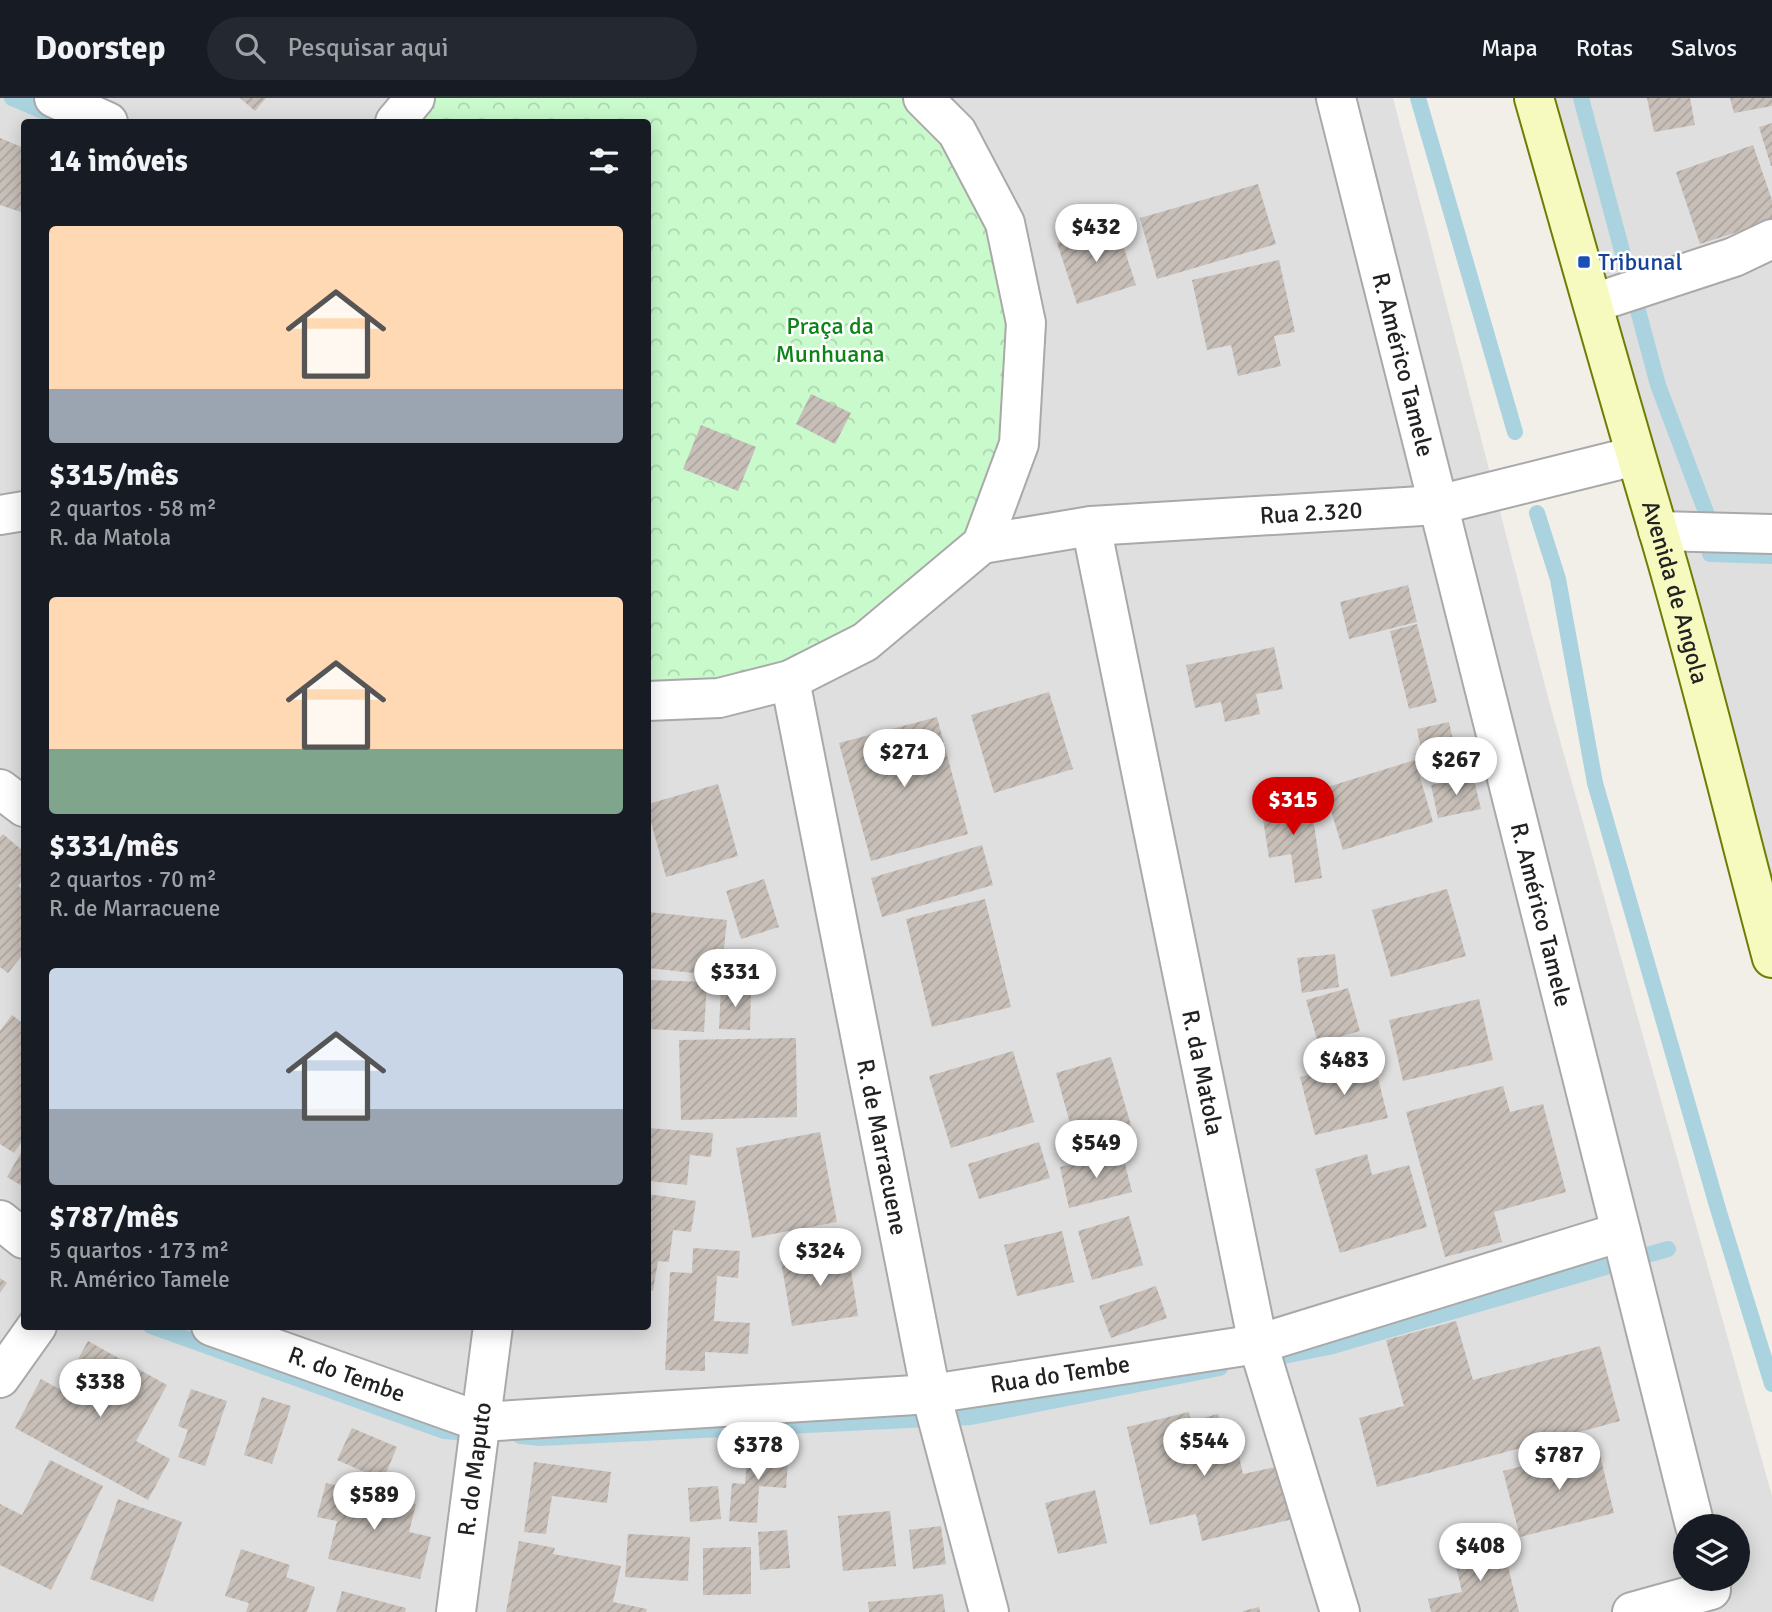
<!DOCTYPE html>
<html lang="pt">
<meta charset="utf-8">
<style>
:root{--surface:#171b24;--page:#242831;--text:#f1f3f6;--muted:#9ea1a6;--line:#363941;--accent:#d40000}
body{margin:0;font-family:Signika,sans-serif;background:var(--page);color:var(--text);height:100vh;display:flex;flex-direction:column;font-size:26px;white-space:nowrap}
*{box-sizing:border-box;margin:0}
p{font-size:23px;color:var(--muted)}
.icon{flex:none;width:38px;height:38px;fill:none;stroke:currentColor;stroke-width:2;stroke-linecap:round;stroke-linejoin:round}
.map{position:relative;flex:1;overflow:hidden}
.drawer{position:absolute;left:21px;top:21px;width:630px;height:1211px;display:flex;flex-direction:column;background:var(--surface);border-radius:7px;box-shadow:0 4px 18px #0003}
.drawer>*{flex:none}
.fabs{position:absolute;left:1673px;top:1416px;display:grid;gap:14px}
.fabs a{display:grid;place-items:center;width:77px;height:77px;border-radius:50%;background:var(--surface);box-shadow:0 4px 18px #0003;font-size:35px}
.price{position:absolute;translate:-50% -60px;padding:0 16px;border-radius:24px;background:#fff;color:#222;font-size:23px;line-height:46px;filter:drop-shadow(0 2px 4px #0008)}
.price::after{content:'';position:absolute;left:50%;top:42px;width:21px;height:16px;margin-left:-10px;background:inherit;clip-path:polygon(0 0,100% 0,50% 100%)}
.price.on{background:var(--accent);color:#fff}
ul{padding:0;list-style:none}
li{display:grid;align-content:center;gap:14px;height:371px;padding:0 28px}
li span{display:grid;place-items:center;height:217px;border-radius:7px;color:#555}
li>.icon{margin-inline-start:auto}
span .icon{width:126px;height:126px;fill:#fffc;stroke-width:1}
li b{font-size:30px}
h2{display:flex;justify-content:space-between;align-items:center;height:84px;padding:0 28px;font-size:30px}
header{display:flex;align-items:center;gap:42px;box-sizing:border-box;height:98px;padding:0 35px;background:var(--surface);border-bottom:2px solid var(--line)}
header strong{font-size:33px}
nav{display:flex;gap:38px;margin-inline-start:auto;font-size:24px}
.search{width:490px;height:63px;background:var(--page);display:flex;align-items:center;gap:18px;box-sizing:border-box;padding:0 24px;border-radius:38px;color:var(--muted);font-size:26px}
.map>svg:first-child{display:block}
</style>
<header>
<strong>Doorstep</strong>
<div class="search"><svg class="icon" aria-label="search" viewBox="0 0 24 24"><circle cx="10" cy="10" r="6"/><path d="M15 15l6 6"/></svg>Pesquisar aqui</div>
<nav><a>Mapa</a><a>Rotas</a><a>Salvos</a></nav>
</header>
<div class="map">
<svg width="1772" height="1514" viewBox="0 0 1772 1514">
<defs>
<pattern id="park-crowns" width="20" height="18" patternUnits="userSpaceOnUse" patternTransform="scale(1.75)"><rect width="20" height="18" fill="#c8facc"/><path d="M2 6a3 3 0 1 1 6 0M12 15a3 3 0 1 1 6 0" fill="none" stroke="#acd6af"/></pattern>
<pattern id="building-hatch" width="6" height="6" patternUnits="userSpaceOnUse" patternTransform="scale(1.75)"><rect width="6" height="6" fill="#c7bfb8"/><path d="M-1 1l2-2M0 6l6-6M5 7l2-2" fill="none" stroke="#aba49e"/></pattern>
</defs>
<rect width="100%" height="100%" fill="#f2efe9"/>
<!-- residential -->
<g fill="#e0dfdf" fill-rule="evenodd">
<path d="M0,0H1393L1549,603L1772,1398V1514H0ZM24,24H648V1228H24ZM1685,1428H1738V1480H1685Z"/>
<polygon points="1541,0 1772,0 1772,826"/>
</g>
<!-- park -->
<polygon fill="url(#park-crowns)" points="436,0 903,0 946,44 990,128 1014,225 1007,341 974,435 855,534 790,566 716,585 648,590 648,24 415,24"/>
<g fill="none" stroke-linecap="round" stroke-linejoin="round">
<!-- stream -->
<g stroke="#aad3df" stroke-width="16">
<polyline points="12,0 58,19"/>
<polyline points="1418,0 1515,334"/>
<polyline points="1581,0 1658,287 1712,430 1710,456 1772,458"/>
<polyline points="1537,415 1558,481 1595,685 1718,1111 1772,1286"/>
<polyline points="151,1228 444,1333 470,1335"/>
<polyline points="1263,1262 1329,1249 1668,1151"/>
<polyline points="520,1338 541,1340 971,1319 1220,1270"/>
</g>
</g>
<!-- building -->
<g fill="url(#building-hatch)">
<polygon points="240,0 266,0 255,13"/>
<polygon points="1647,0 1690,0 1695,27 1654,34"/>
<polygon points="1730,0 1772,0 1772,8 1734,15"/>
<polygon points="1772,25 1772,68 1771,68 1759,29"/>
<polygon points="0,40 24,50 24,115 0,107"/>
<polygon points="1753,47 1772,102 1772,129 1753,136 1750,130 1700,146 1676,74"/>
<polygon points="1258,86 1276,146 1157,181 1140,120"/>
<polygon points="1116,126 1136,187 1077,206 1057,145"/>
<polygon points="1279,162 1295,234 1274,238 1281,268 1238,278 1231,247 1207,252 1192,182"/>
<polygon points="811,296 851,315 835,346 796,326"/>
<polygon points="701,327 756,349 738,393 683,371"/>
<polygon points="1408,487 1417,524 1349,541 1340,504"/>
<polygon points="1417,526 1437,604 1409,611 1390,533"/>
<polygon points="1274,549 1283,591 1256,596 1260,616 1225,624 1221,604 1195,610 1186,567"/>
<polygon points="1049,594 1073,671 994,695 971,617"/>
<polygon points="937,619 968,736 871,763 839,645"/>
<polygon points="1449,624 1460,674 1427,681 1417,631"/>
<polygon points="1415,662 1433,724 1343,752 1324,690"/>
<polygon points="1473,678 1481,711 1438,720 1431,687"/>
<polygon points="718,686 738,758 666,779 648,713 648,706"/>
<polygon points="1310,700 1322,780 1295,785 1291,756 1269,760 1261,708"/>
<polygon points="3,736 24,754 24,780 18,788 24,793 24,855 8,875 0,869 0,739"/>
<polygon points="982,747 993,787 882,819 871,780"/>
<polygon points="764,781 779,829 741,841 726,793"/>
<polygon points="1447,791 1466,858 1391,879 1372,812"/>
<polygon points="985,801 1011,909 932,929 906,821"/>
<polygon points="648,814 727,822 721,878 648,870"/>
<polygon points="1335,856 1339,889 1302,895 1297,860"/>
<polygon points="648,882 707,884 704,934 648,931"/>
<polygon points="721,889 751,890 750,932 719,931"/>
<polygon points="1348,890 1360,933 1318,945 1306,902"/>
<polygon points="1479,901 1493,962 1403,983 1389,922"/>
<polygon points="12,917 24,926 24,1040 14,1055 0,1046 0,933"/>
<polygon points="796,940 797,1019 681,1022 679,942"/>
<polygon points="1013,953 1034,1024 951,1050 929,978"/>
<polygon points="1111,959 1131,1027 1075,1043 1056,975"/>
<polygon points="1373,960 1388,1020 1315,1037 1300,979"/>
<polygon points="1503,988 1510,1014 1543,1006 1566,1094 1494,1114 1502,1144 1445,1159 1406,1014"/>
<polygon points="648,1030 713,1035 711,1059 690,1057 687,1087 648,1083"/>
<polygon points="820,1034 837,1124 752,1140 736,1050"/>
<polygon points="1039,1044 1050,1080 979,1101 968,1066"/>
<polygon points="24,1049 24,1089 7,1079"/>
<polygon points="1122,1054 1132,1094 1069,1110 1060,1069"/>
<polygon points="1367,1056 1372,1077 1409,1067 1427,1129 1340,1155 1315,1071"/>
<polygon points="648,1096 696,1103 691,1134 673,1132 669,1164 658,1163 653,1193 648,1192"/>
<polygon points="1129,1118 1143,1167 1092,1182 1078,1133"/>
<polygon points="1062,1133 1074,1184 1017,1198 1004,1147"/>
<polygon points="693,1150 740,1153 738,1180 717,1178 714,1223 750,1225 748,1256 705,1254 705,1273 665,1272 670,1174 692,1175"/>
<polygon points="848,1153 858,1218 792,1228 781,1163"/>
<polygon points="0,1180 7,1185 0,1195"/>
<polygon points="1156,1188 1167,1220 1111,1240 1099,1208"/>
<polygon points="1456,1223 1473,1282 1600,1248 1620,1323 1377,1389 1359,1320 1404,1308 1386,1242"/>
<polygon points="88,1243 167,1287 136,1343 170,1361 148,1402 15,1330 41,1281 61,1292"/>
<polygon points="191,1291 227,1303 205,1368 178,1359 188,1332 178,1328"/>
<polygon points="262,1299 291,1308 272,1366 244,1357"/>
<polygon points="1189,1314 1191,1323 1218,1316 1223,1338 1234,1335 1243,1376 1280,1368 1293,1421 1202,1443 1196,1416 1150,1427 1127,1329"/>
<polygon points="352,1330 397,1349 383,1382 337,1362"/>
<polygon points="748,1349 789,1352 786,1390 759,1388 757,1425 729,1423 732,1385 745,1386"/>
<polygon points="1598,1349 1614,1415 1520,1439 1503,1373"/>
<polygon points="50,1362 103,1388 51,1492 0,1467 0,1406 22,1417"/>
<polygon points="534,1364 611,1374 607,1405 552,1398 546,1436 524,1434"/>
<polygon points="326,1385 416,1406 409,1434 431,1439 420,1481 328,1461 337,1423 317,1419"/>
<polygon points="718,1388 721,1421 690,1424 688,1390"/>
<polygon points="1095,1392 1107,1445 1058,1456 1045,1405"/>
<polygon points="118,1401 182,1424 153,1504 90,1481"/>
<polygon points="890,1413 896,1468 843,1473 838,1418"/>
<polygon points="941,1428 946,1466 913,1471 909,1432"/>
<polygon points="787,1432 790,1470 760,1472 758,1434"/>
<polygon points="628,1436 690,1439 688,1483 625,1479"/>
<polygon points="519,1443 555,1450 553,1456 621,1468 613,1504 647,1511 646,1514 506,1514"/>
<polygon points="1502,1443 1519,1514 1431,1514 1428,1501 1462,1494 1453,1456"/>
<polygon points="751,1449 751,1496 703,1497 703,1450"/>
<polygon points="241,1451 290,1467 286,1479 315,1489 307,1514 246,1514 249,1505 225,1498"/>
<polygon points="342,1493 406,1510 405,1514 336,1514"/>
<polygon points="943,1496 945,1514 869,1514 868,1504"/>
<polygon points="1259,1509 1260,1514 1243,1514 1243,1513"/>
</g>
<g fill="none" stroke-linecap="round" stroke-linejoin="round">
<!-- minor casing -->
<g stroke="#a9a9a9" stroke-width="42">
<g id="minor">
<polyline points="54,0 108,24"/>
<path id="s1" d="M1336,0L1695,1428"/>
<polyline points="395,24 415,0"/>
<polyline points="1593,202 1603,202 1734,159 1772,141"/>
<polyline points="0,417 24,413"/>
<path id="s2" d="M1091,428L1258,1246L1340,1514"/>
<polyline points="1658,433 1772,436"/>
<path id="s3" d="M982,446L1091,428L1438,407L1635,358"/>
<path id="s4" d="M790,582L931,1296L989,1514"/>
<polyline points="648,603 719,600 790,582 865,544 982,446 1019,346 1026,225 1005,125 957,34 923,0"/>
<polyline points="0,691 24,709"/>
<polyline points="0,1122 24,1141"/>
<path id="s5" d="M211,1228L481,1324L931,1296L1258,1246L1621,1134"/>
<polyline points="0,1280 37,1228"/>
<path id="s6" d="M456,1514L493,1228"/>
<polyline points="1632,1514 1711,1492"/>
</g>
</g>
<!-- secondary casing -->
<g stroke="#707d05" stroke-width="42">
<g id="secondary">
<path id="s7" d="M1534,0C1575,144 1615,288 1658,432C1700,573 1734,718 1772,860"/>
</g>
</g>
<!-- minor -->
<use href="#minor" stroke="#fff" stroke-width="38"/>
<!-- secondary -->
<use href="#secondary" stroke="#f7fabf" stroke-width="38"/>
</g>
<!-- markers -->
<rect fill="#1a4fb4" stroke="#fff" stroke-width="2.5" x="1577" y="157" width="14" height="14" rx="3.5"/>
<g text-anchor="middle" dominant-baseline="central" stroke-width="5" stroke-linejoin="round" paint-order="stroke">
<!-- transit labels -->
<g font-size="24" fill="#164399" stroke="#fff" text-anchor="start">
<text x="1598" y="164">Tribunal</text>
</g>
<!-- park labels -->
<g font-size="24" fill="#0c8416" stroke="#fff">
<text x="830" y="228">Praça da<tspan x="830" dy="28">Munhuana</tspan></text>
</g>
<!-- street labels -->
<g font-size="24" fill="#222" stroke="#fff">
<text stroke="none"><textPath href="#s1" startOffset="275">R. Américo Tamele</textPath></text>
<text stroke="none"><textPath href="#s3" startOffset="331">Rua 2.320</textPath></text>
<text stroke="none"><textPath href="#s7" startOffset="514">Avenida de Angola</textPath></text>
<text stroke="none"><textPath href="#s1" startOffset="842">R. Américo Tamele</textPath></text>
<text stroke="none"><textPath href="#s2" startOffset="558">R. da Matola</textPath></text>
<text stroke="none"><textPath href="#s4" startOffset="476">R. de Marracuene</textPath></text>
<text stroke="none"><textPath href="#s5" startOffset="144">R. do Tembe</textPath></text>
<text stroke="none"><textPath href="#s5" startOffset="868">Rua do Tembe</textPath></text>
<text stroke="none"><textPath href="#s6" startOffset="144">R. do Maputo</textPath></text>
</g>
</g>
</svg>
<div class="fabs">
<a><svg class="icon" aria-label="layers" viewBox="0 0 24 24"><path d="M12 4l9 5-9 5-9-5zM3 14l9 5 9-5"/></svg></a>
</div>
<b class="price" style="left:1096px;top:166px">$432</b>
<b class="price" style="left:904px;top:691px">$271</b>
<b class="price" style="left:1456px;top:699px">$267</b>
<b class="price on" style="left:1293px;top:739px">$315</b>
<b class="price" style="left:735px;top:911px">$331</b>
<b class="price" style="left:1344px;top:999px">$483</b>
<b class="price" style="left:1096px;top:1082px">$549</b>
<b class="price" style="left:820px;top:1190px">$324</b>
<b class="price" style="left:100px;top:1321px">$338</b>
<b class="price" style="left:1204px;top:1380px">$544</b>
<b class="price" style="left:758px;top:1384px">$378</b>
<b class="price" style="left:1559px;top:1394px">$787</b>
<b class="price" style="left:374px;top:1434px">$589</b>
<b class="price" style="left:1480px;top:1485px">$408</b>
<section class="drawer">
<h2>14 imóveis<svg class="icon" aria-label="filters" viewBox="0 0 24 24"><path d="M4 7h16M4 17h16"/><circle cx="9" cy="7" r="2"/><circle cx="15" cy="17" r="2"/></svg></h2>
<ul>
<li><span style="background:linear-gradient(#ffd9b3 75%,#9aa5b1 0)"><svg class="icon" aria-label="home" viewBox="0 0 24 24"><path d="M3 11l9-7 9 7M6 9v11h12V9"/></svg></span><div><b>$315/mês</b><p>2 quartos · 58 m²</p><p>R. da Matola</p></div></li>
<li><span style="background:linear-gradient(#ffd9b3 70%,#7fa58c 0)"><svg class="icon" aria-label="home" viewBox="0 0 24 24"><path d="M3 11l9-7 9 7M6 9v11h12V9"/></svg></span><div><b>$331/mês</b><p>2 quartos · 70 m²</p><p>R. de Marracuene</p></div></li>
<li><span style="background:linear-gradient(#c9d6e8 65%,#9aa5b1 0)"><svg class="icon" aria-label="home" viewBox="0 0 24 24"><path d="M3 11l9-7 9 7M6 9v11h12V9"/></svg></span><div><b>$787/mês</b><p>5 quartos · 173 m²</p><p>R. Américo Tamele</p></div></li>
</ul>
</section>
</div>
